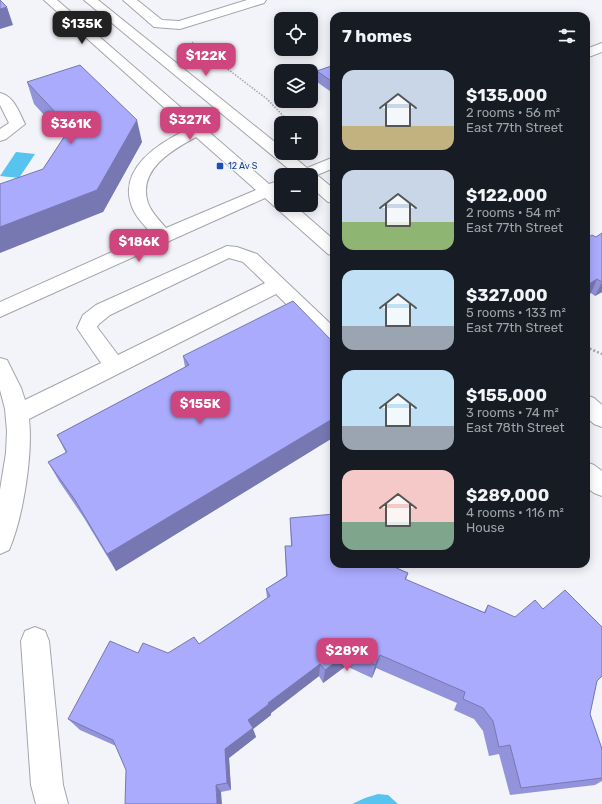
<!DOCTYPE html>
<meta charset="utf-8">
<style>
:root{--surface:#171b24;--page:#20242c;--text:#f1f3f6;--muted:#9ea1a6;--accent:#cf457d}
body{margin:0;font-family:Rubik,sans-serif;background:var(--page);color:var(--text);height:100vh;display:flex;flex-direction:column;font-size:15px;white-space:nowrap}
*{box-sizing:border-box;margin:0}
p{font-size:13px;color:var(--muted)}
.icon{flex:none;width:22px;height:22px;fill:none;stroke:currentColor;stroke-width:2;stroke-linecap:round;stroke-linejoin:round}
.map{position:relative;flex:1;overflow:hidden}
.sheet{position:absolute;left:330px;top:12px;width:260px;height:556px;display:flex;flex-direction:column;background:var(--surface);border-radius:12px;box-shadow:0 2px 10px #0003}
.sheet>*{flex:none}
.fabs{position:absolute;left:274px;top:12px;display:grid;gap:8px}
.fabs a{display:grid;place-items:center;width:44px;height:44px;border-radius:8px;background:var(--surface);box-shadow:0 2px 10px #0003;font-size:20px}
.price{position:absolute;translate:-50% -34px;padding:0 9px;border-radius:8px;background:var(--accent);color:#fff;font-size:13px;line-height:26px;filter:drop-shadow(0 1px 2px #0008)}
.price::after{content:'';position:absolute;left:50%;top:24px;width:12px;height:9px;margin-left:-6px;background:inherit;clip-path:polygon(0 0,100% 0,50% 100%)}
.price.active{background:#222;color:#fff}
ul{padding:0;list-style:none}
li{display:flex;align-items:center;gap:12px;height:100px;padding:0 12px}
li span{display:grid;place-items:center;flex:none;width:112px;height:80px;border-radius:12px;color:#555}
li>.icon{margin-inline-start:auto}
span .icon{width:48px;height:48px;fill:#fffc;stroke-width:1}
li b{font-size:17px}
h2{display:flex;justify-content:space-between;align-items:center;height:48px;padding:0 12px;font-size:17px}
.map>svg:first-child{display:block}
</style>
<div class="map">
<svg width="602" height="804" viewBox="0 0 602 804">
<rect width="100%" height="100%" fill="#f3f3fa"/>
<!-- water -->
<g fill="#57c3ef">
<polygon points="16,152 35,154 19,178 0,176"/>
<polygon points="378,794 388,795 398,804 352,804 365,798"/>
</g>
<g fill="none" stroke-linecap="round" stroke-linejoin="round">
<!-- minor casing -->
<g stroke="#a4a5ab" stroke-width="2">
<g id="minor">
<path d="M44,0H57L269,184L281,180V191L279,192L281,194V205H294L334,240V256L328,254L265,198L0,317V302L152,234C144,225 134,215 131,204C119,167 161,142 188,129ZM196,137L256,190L166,228C160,221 151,212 148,203C137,170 172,150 196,137Z"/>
<polygon points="84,0 98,0 281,147 281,153 289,153 307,168 334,157 334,168 317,175 334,189 334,203 328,202 311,187 311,175 296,175"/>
<polygon points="123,0 137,0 162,20 179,21 247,0 266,0 264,3 180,29 154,27"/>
<polygon points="602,43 602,52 586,58 586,49"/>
<path d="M0,93C14,96 19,112 25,124L6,139L0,141V129L9,123L0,105Z"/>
<path d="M227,246L237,247L257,254L334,327V347L327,344L276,294L29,419C33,454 23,518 9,550L0,554V490L6,453L7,431L5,409L0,390V358L7,360L21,388L25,400L101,363L77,328L83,315L96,305ZM229,258L243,262L265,283L118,355L97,327L99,324L110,315Z"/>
<polygon points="586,395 594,398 602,405 602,427 594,424 586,417"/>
<polygon points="586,462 594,465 602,471 602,496 594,493 586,487"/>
<polygon points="35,627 45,631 49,641 63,785 68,804 36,804 31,785 21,641 25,631"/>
</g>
</g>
<!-- path-far1 -->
<polyline stroke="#a5a5aa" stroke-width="1.5" stroke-dasharray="1.5 1.5" stroke-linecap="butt" points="192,42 267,99 290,123"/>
<!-- path -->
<polyline stroke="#a5a5aa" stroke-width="2.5" stroke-dasharray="2 2" stroke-linecap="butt" points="586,347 602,354"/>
<!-- minor -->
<use href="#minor" fill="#fff" fill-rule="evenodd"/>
</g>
<!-- wall -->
<g fill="#9293da">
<polygon points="334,65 334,94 317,82 317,71"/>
<polygon points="27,82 142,142 103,212 43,169 64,137 34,104"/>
<polygon points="602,233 602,292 595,296 591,293 586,296 586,239 596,237"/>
<polygon points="334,343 334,437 116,571 84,518 59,481 48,462 66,453 57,435 185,367 183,356"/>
<polygon points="290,518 408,573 406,580 484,612 488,605 597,681 590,714 602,749 602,781 595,785 510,795 499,754 489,756 483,731 474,719 454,710 457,703 376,668 372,678 346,666 323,683 319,676 271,713 271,715 253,729 256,737 229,758 231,790 221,792 126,770 116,746 80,730 68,719 138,653 168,653 199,644 267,598 266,589 286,576 285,546 291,546"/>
</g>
<!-- shaded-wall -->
<g fill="#7778b1">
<polygon points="7,7 13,25 0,29 0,9"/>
<polygon points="137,120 142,142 103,212 0,253 0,227"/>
<polygon points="597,279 591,293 586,296 586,286"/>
<polygon points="602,282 602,292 595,296"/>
<polygon points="334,418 334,437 116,571 107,554"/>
<polygon points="348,653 346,666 323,683 325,670"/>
<polygon points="380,655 376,668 372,678 375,665"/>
<polygon points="320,664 319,676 271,713 271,715 253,729 256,737 229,758 231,790 227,783 225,749 248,720 268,703"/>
<polygon points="216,785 221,792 222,804 217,804"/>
</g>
<!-- building -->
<g fill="#aaabfd" stroke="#7778b1">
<polygon points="0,0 7,7 0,9"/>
<polygon points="80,65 137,120 97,190 0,227 0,184 43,169 70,128 27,82"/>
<polygon points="334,65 334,83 317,71"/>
<polygon points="602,233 602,282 597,279 586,286 586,239 592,235 596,237"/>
<polygon points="293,301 334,343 334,418 107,554 75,500 48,462 67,452 57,435 189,365 183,356"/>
<polygon points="334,514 334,564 391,564 392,566 408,573 405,579 485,613 488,605 515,617 535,600 543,609 565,590 602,627 602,676 597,681 590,714 602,749 602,778 521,788 510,745 499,747 493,721 483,708 463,699 465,692 380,655 375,665 348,653 325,670 320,664 268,703 269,704 248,720 253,728 225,749 227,783 216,785 217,804 125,804 126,770 113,740 68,719 110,641 138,653 143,643 168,653 194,637 199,644 270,596 266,589 287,576 285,546 292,546 290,518"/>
</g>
<!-- markers -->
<rect fill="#1a4fb4" stroke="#f3f3fa" stroke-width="1.5" x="216" y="162" width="8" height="8" rx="2"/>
<g text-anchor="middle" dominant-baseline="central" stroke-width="3" stroke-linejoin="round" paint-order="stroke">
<!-- far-transit labels -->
<g font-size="9" fill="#164399" stroke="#f3f3fa" text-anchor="start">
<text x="228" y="166">12 Av S</text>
</g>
</g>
</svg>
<div class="fabs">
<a><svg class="icon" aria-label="locate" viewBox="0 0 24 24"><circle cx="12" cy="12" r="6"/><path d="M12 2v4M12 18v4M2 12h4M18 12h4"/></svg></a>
<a><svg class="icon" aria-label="layers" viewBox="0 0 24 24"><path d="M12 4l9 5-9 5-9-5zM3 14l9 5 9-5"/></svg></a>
<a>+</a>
<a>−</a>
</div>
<b class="price active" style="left:82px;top:45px">$135K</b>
<b class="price" style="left:206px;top:77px">$122K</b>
<b class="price" style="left:190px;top:141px">$327K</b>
<b class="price" style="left:71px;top:145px">$361K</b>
<b class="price" style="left:139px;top:263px">$186K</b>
<b class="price" style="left:200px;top:425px">$155K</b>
<b class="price" style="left:347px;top:672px">$289K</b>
<section class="sheet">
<h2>7 homes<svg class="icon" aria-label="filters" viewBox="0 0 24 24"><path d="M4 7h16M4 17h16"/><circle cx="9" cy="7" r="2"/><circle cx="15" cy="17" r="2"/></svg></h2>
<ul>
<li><span style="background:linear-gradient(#c9d6e8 70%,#c2b280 0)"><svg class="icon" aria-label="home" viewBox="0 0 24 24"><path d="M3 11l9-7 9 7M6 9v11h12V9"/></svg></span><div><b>$135,000</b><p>2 rooms · 56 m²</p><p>East 77th Street</p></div></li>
<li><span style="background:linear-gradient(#c9d6e8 65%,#8fb573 0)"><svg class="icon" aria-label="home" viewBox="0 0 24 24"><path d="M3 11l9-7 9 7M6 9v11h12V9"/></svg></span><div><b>$122,000</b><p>2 rooms · 54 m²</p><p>East 77th Street</p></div></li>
<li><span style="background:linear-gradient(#bfe0f5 70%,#9aa5b1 0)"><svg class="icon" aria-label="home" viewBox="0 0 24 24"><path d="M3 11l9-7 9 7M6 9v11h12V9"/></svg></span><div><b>$327,000</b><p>5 rooms · 133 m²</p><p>East 77th Street</p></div></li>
<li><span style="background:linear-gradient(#bfe0f5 70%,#9aa5b1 0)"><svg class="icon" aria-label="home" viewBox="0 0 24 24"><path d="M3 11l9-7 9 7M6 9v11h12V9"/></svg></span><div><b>$155,000</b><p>3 rooms · 74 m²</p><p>East 78th Street</p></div></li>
<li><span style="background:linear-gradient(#f6c9c9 65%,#7fa58c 0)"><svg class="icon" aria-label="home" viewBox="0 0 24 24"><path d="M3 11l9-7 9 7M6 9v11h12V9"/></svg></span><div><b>$289,000</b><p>4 rooms · 116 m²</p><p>House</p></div></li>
</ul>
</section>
</div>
